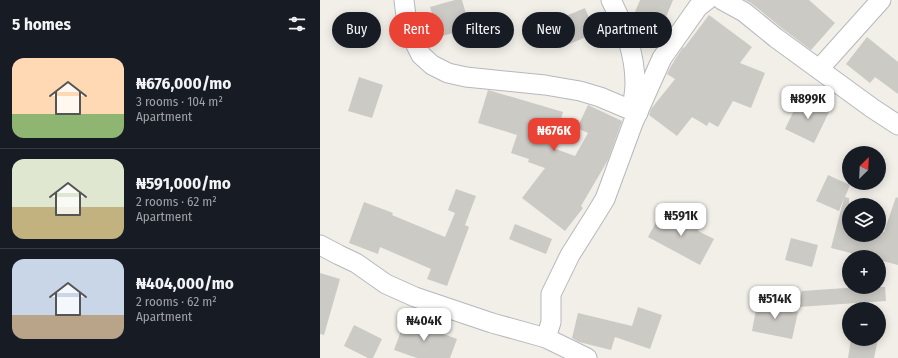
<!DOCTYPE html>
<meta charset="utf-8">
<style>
:root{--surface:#171b24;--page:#20242c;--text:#f1f3f6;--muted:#9ea1a6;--line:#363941;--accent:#ea4335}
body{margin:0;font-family:"Fira Sans Condensed",sans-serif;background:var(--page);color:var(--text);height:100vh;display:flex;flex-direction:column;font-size:15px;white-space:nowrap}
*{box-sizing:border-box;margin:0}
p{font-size:13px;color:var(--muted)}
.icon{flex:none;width:22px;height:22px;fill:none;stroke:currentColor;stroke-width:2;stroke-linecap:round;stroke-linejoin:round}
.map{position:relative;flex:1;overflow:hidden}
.details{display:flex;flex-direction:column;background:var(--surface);width:320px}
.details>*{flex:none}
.top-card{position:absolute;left:12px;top:12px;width:380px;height:36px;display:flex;gap:8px}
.needle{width:26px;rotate:24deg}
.controls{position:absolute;left:522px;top:146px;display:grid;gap:8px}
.controls a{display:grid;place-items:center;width:44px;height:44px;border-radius:50%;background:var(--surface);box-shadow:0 2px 10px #0003;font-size:20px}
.price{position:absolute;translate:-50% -34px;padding:0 9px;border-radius:8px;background:#fff;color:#222;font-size:13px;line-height:26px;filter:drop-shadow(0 1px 2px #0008)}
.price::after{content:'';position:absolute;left:50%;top:24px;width:12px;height:9px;margin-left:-6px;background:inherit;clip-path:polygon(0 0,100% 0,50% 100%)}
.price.active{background:var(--accent);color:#fff}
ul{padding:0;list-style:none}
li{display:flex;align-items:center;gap:12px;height:100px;padding:0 12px}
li+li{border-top:1px solid var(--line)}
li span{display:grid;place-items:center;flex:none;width:112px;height:80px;border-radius:12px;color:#555}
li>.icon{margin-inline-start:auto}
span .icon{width:48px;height:48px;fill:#fffc;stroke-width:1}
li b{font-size:17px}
h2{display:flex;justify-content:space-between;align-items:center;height:48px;padding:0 12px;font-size:17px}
.pill{padding:0 14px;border-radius:18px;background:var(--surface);box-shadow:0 2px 10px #0003;font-size:14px;line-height:36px}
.pill.active{background:var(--accent);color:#fff}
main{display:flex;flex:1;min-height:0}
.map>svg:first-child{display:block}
</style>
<main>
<section class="details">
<h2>5 homes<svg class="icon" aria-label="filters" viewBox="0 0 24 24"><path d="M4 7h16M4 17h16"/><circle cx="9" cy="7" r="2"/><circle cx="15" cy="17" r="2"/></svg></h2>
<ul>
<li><span style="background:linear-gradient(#ffd9b3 70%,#8fb573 0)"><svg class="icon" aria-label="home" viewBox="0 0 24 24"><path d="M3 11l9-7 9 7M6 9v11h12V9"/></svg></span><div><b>₦676,000/mo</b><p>3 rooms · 104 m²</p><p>Apartment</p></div></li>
<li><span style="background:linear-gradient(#dfe7d0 60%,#c2b280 0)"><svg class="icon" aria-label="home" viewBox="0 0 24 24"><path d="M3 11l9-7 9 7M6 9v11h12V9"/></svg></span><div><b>₦591,000/mo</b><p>2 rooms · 62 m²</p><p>Apartment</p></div></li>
<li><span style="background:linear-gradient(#c9d6e8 70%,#b9a48a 0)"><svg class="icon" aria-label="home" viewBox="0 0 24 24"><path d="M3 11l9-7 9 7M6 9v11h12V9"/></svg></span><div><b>₦404,000/mo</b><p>2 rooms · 62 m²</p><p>Apartment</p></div></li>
</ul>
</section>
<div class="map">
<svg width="578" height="358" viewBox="0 0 578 358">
<rect width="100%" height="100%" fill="#f1efe8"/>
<!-- building -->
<g fill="#cccac5">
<polygon points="135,0 142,0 150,28 119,37 110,7"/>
<polygon points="320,0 353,0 342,27 331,23 327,30 314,24 312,19"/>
<polygon points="425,0 489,0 515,23 491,50 463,29 431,3"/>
<polygon points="265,8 275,33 245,46 234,21"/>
<polygon points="389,15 432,47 420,63 445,73 431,108 413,101 398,127 389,122 387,126 372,117 357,136 329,115 331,109 355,79 347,74 351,66 363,47 364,48"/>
<polygon points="547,37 578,62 578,94 555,77 550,83 526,64"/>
<polygon points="39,77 63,85 52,118 28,111"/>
<polygon points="168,90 243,112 233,148 255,156 268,133 257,128 268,105 302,121 288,160 261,206 263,208 245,231 202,198 225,168 208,162 209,159 191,153 197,135 158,123"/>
<polygon points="481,96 510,110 494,143 465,129"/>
<polygon points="508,175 530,185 525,197 529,198 529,235 559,235 559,231 564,232 576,197 578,198 578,265 559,260 559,257 547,257 511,248 524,198 519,211 496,201"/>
<polygon points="136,189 156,196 145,225 149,227 127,286 107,279 111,269 60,247 58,254 29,243 44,202 73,213 72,215 125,237 135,213 128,210"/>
<polygon points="342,211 356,219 357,216 380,227 378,231 394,239 380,265 328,237"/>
<polygon points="195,224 232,239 226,254 189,239"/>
<polygon points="471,238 498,245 492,267 465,260"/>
<polygon points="0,273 20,279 4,335 0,334"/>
<polygon points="540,287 565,287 566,301 478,307 482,291"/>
<polygon points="447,298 461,301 460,309 478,312 472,339 432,331 437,304 446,306"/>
<polygon points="318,307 342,315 330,349 295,337 291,350 259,342 252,338 258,313 312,326"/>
<polygon points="85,320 137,339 130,358 97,358 74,350"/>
<polygon points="34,325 62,339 53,358 48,358 24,346"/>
<polygon points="531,339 558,339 554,358 528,358"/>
</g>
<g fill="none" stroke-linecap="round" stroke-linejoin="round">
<!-- street casing -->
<g stroke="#b5b8bc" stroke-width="21">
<g id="street">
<polyline points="84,0 87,24 94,41 101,55 112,65 128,73 146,77 225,85 260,91 280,97 318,113"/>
<path d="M291,0C304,26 315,53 315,83C315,92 313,101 312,110"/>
<polyline points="402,0 424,12 456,38 552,108 578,125"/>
<polyline points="499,69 561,0"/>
<polyline points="0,245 19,255 36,263 66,284 95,297 172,323 226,338"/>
<polyline points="267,358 226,338 231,322 231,294 250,255 274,217 285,199 313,123 342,58 378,7 387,0"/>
</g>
</g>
<!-- street -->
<use href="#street" stroke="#fff" stroke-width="19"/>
</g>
</svg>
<div class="controls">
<a><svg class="needle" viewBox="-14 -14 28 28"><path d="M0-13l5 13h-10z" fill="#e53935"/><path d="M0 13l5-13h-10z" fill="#9ea1a6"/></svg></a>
<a><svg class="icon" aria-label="layers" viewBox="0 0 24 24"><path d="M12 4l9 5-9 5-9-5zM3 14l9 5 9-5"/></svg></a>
<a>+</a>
<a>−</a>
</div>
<b class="price" style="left:488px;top:120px">₦899K</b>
<b class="price active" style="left:234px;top:152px">₦676K</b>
<b class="price" style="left:361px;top:237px">₦591K</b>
<b class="price" style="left:455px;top:320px">₦514K</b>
<b class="price" style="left:104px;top:342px">₦404K</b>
<div class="top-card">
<a class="pill">Buy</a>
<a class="pill active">Rent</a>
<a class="pill">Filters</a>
<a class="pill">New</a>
<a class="pill">Apartment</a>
</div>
</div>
</main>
